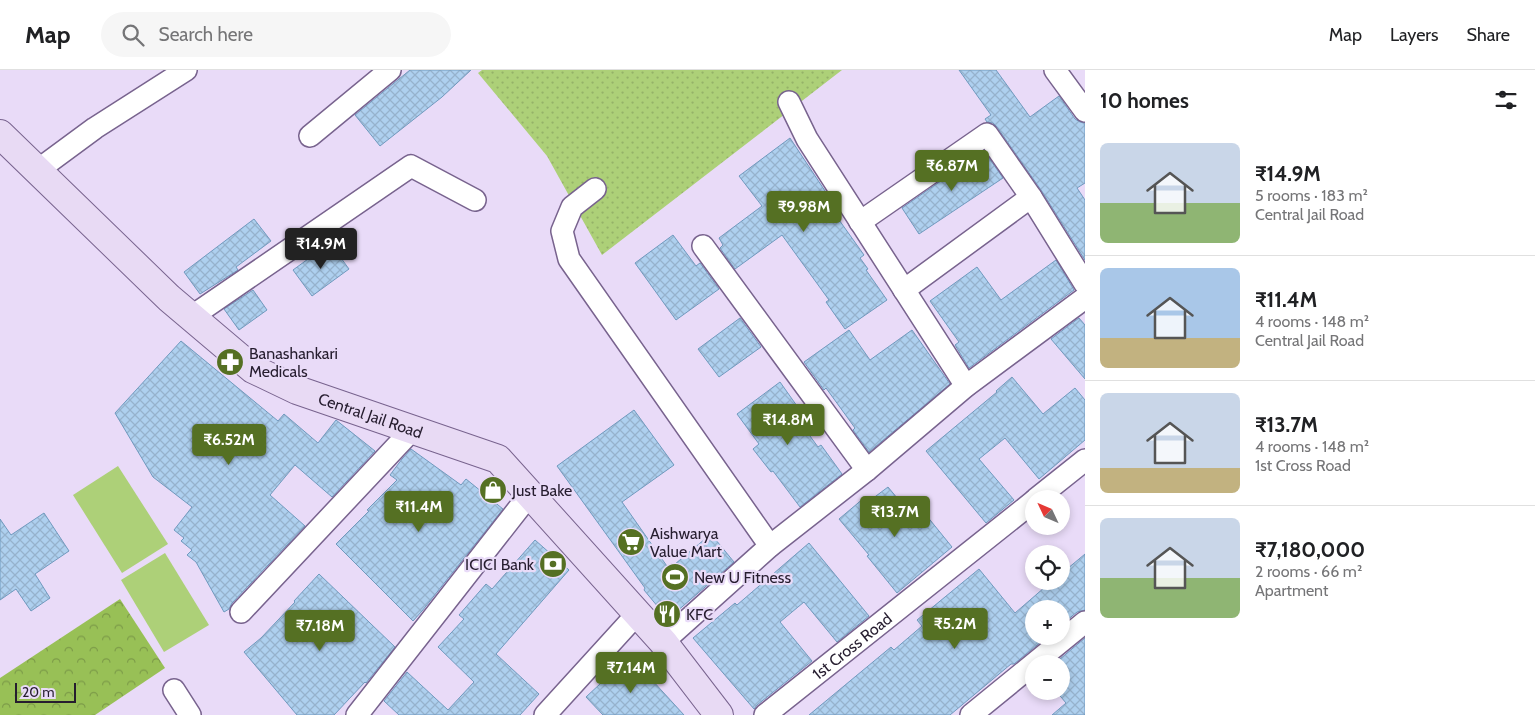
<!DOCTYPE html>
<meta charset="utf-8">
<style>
:root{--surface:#fff;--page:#f6f6f6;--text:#202124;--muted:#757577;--line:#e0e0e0;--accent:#557023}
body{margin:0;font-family:Cabin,sans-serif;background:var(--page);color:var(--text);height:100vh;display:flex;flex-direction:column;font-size:19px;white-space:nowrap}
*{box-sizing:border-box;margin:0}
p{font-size:16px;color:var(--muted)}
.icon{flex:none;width:28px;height:28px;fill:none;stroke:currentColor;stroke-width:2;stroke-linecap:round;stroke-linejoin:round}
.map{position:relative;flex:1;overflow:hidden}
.drawer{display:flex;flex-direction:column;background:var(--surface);width:450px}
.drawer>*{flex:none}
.needle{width:32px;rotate:314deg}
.buttons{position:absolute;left:1025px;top:420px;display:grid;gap:10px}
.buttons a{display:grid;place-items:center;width:45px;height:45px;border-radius:50%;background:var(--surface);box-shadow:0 2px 8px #0003;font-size:25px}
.scale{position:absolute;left:15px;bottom:12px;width:61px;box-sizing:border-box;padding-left:5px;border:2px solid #261d2f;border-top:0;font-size:14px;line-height:18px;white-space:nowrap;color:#261d2f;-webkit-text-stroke:4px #e9dbf8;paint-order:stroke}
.price{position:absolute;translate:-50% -42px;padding:0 11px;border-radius:5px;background:var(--accent);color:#fff;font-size:16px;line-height:32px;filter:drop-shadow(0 1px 2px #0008)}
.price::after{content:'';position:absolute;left:50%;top:30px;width:15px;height:11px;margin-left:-8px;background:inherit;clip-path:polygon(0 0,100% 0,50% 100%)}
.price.active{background:#222;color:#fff}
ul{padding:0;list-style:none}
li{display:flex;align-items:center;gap:15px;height:125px;padding:0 15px}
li+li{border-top:1px solid var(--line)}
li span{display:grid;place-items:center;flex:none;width:140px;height:100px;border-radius:8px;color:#555}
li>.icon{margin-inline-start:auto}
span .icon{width:60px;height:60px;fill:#fffc;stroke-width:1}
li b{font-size:21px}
h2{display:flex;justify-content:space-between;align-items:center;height:60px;padding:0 15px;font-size:21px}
header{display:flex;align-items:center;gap:30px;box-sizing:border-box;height:70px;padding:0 25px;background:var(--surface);border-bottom:1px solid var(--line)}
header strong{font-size:24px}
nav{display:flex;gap:28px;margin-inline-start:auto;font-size:18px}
.search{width:350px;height:45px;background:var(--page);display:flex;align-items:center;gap:12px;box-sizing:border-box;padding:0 18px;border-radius:28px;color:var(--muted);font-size:19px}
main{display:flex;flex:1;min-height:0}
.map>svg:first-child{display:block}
</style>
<header>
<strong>Map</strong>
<div class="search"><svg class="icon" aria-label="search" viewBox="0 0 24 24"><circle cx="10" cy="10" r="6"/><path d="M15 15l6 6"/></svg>Search here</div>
<nav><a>Map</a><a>Layers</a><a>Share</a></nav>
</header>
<main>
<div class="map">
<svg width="1085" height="645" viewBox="0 0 1085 645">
<defs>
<pattern id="grass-dots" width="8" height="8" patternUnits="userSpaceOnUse" patternTransform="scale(1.25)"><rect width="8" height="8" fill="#add078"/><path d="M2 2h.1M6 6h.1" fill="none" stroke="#95b268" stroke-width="1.8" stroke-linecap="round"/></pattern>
<pattern id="forest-crowns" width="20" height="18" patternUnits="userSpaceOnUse" patternTransform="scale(1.25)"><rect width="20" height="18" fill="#98c056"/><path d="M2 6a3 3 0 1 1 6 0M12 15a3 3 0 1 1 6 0" fill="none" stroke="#7c9b48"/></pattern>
<pattern id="building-cross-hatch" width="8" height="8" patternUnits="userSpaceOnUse" patternTransform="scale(1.25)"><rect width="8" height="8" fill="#aed0ef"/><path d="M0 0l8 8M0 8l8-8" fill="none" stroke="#96b2cd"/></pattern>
</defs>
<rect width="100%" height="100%" fill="#e9dbf8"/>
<!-- grass -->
<polygon fill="url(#grass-dots)" points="482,0 842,0 602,185 547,86 478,3"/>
<!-- forest -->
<polygon fill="url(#forest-crowns)" points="120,529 165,598 95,645 0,645 0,608"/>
<!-- park -->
<g fill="#add078">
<polygon points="118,396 168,474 122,503 73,425"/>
<polygon points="165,483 209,555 164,582 121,510"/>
</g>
<!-- building -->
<g fill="url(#building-cross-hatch)" stroke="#7099be">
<polygon points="410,0 471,0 442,27 380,76 355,45"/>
<polygon points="959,0 996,0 1030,47 1059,26 1075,49 1080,52 1085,53 1085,113 1077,118 1085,130 1085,190 1041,120 997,57 993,53 987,52 985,49 991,45"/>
<polygon points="790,68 831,130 827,133 864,185 860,188 868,199 866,200 887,230 845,259 826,232 829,230 782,165 735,199 720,178 723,175 719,168 762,136 739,106"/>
<polygon points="984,81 1003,108 919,164 902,138"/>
<polygon points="254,149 271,171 236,197 238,200 200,224 184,202"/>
<polygon points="673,165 696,196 700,193 719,219 676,250 635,193"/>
<polygon points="330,173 349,199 312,226 293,200"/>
<polygon points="1056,190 1074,220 969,298 955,275 959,272 930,231 977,197 1001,230"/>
<polygon points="253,220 267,240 239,260 224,239"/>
<polygon points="740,248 761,277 719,307 698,279"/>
<polygon points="1079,248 1085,255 1085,309 1051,269"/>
<polygon points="849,260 870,290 912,260 950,314 869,382 853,360 855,358 826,318 824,320 804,292"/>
<polygon points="181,271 278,351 284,344 318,373 336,350 375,381 332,427 295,395 270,425 305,456 232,533 229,539 224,542 196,492 187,485 192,480 181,471 184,468 174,460 192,437 153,407 115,343"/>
<polygon points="1012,307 1043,344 1075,318 1085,330 1085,370 1039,409 1005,368 979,389 1014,430 986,453 926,381 997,322 996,321"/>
<polygon points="780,312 797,336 791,340 818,377 821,375 842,404 800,437 773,401 771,402 753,379 759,374 737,344"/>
<polygon points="634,340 674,395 622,432 669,499 711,464 734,492 668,549 644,520 645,518 557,396"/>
<polygon points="411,379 461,415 466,409 503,439 422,541 413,551 336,474 369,441 367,440 397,410 390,405 402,389"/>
<polygon points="888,417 917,452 926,445 952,477 897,523 867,486 869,485 839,449 864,428 868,432"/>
<polygon points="44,443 69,481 35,504 50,528 31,541 16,519 0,530 0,449 11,465"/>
<polygon points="535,470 569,500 496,584 539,624 520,645 399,645 384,631 407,602 448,640 474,612 438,577 464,549 459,545 486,514 492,519"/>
<polygon points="809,473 869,546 837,572 804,532 780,552 812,591 757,635 754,639 693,568 735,533 737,535"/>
<polygon points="1085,484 1085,540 1077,542 1061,555 1061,539 1034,539 1034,566 1048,566 1014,594 1011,594 950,645 809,645 891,577 894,580 922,556 917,550 979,499 1015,543 1052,511 1061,511 1061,504"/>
<polygon points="319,504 395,577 366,613 365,612 334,645 297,645 244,582 261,568 295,532 294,531"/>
<polygon points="1085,568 1085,645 1052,645 1066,633 1056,621 1061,621 1061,594 1054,594"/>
<polygon points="630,586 684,645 603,645 586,627"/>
</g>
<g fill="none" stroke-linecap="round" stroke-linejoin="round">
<!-- minor casing -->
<g stroke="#78638e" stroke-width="24">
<g id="minor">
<polyline points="1055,0 1085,41"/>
<polyline points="789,32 807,69 966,316"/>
<polyline points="310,66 390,0"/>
<polyline points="38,100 95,58 186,0"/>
<polyline points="595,119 572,137 562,161 569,189 770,476"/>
<polyline points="860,152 987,64 1031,127 1085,214"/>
<polyline points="703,176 867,400"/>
<polyline points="904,220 1031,127"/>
<polyline points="191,247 411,96 475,130"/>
<polyline points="1036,429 1085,390"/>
<polyline points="241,542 412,360"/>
<polyline points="663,572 770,476 867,400 966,316 1085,228"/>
<polyline points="174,620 190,645"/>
<polyline points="357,645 530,424"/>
<polyline points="545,645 637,544"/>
<path id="s1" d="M765,645L1034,431"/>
<polyline points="971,645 1085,552"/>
</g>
</g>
<!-- secondary casing -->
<g stroke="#78638e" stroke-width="30">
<g id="secondary">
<path id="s2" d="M0,64L169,228L253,299L297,320L498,389L663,572L719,645"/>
</g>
</g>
<!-- minor -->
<use href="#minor" stroke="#fff" stroke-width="21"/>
<!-- secondary -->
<use href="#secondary" stroke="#e8daf4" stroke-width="28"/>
</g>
<!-- icons -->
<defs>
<g id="pharmacy-disc" transform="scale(1.4375)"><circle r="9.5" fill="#557023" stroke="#e9dbf8"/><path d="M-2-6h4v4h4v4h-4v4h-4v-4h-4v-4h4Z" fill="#fff"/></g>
<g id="shop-disc" transform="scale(1.4375)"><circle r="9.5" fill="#557023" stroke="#e9dbf8"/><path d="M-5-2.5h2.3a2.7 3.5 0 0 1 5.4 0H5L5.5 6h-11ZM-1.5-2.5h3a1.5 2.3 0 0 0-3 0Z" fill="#fff"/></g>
<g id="supermarket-disc" transform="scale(1.4375)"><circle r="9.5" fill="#557023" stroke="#e9dbf8"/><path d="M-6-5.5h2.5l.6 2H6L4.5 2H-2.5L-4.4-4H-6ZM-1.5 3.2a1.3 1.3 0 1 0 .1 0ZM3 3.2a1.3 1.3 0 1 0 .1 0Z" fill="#fff"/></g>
<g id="bank-disc" transform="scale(1.4375)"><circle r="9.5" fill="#557023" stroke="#e9dbf8"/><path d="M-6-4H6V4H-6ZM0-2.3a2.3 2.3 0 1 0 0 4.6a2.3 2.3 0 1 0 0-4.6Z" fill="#fff"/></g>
<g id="stadium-disc" transform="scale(1.4375)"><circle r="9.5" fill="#557023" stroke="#e9dbf8"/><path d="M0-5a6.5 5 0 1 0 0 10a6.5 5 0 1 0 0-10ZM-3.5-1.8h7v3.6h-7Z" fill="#fff"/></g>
<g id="restaurant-disc" transform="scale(1.4375)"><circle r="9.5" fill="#557023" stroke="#e9dbf8"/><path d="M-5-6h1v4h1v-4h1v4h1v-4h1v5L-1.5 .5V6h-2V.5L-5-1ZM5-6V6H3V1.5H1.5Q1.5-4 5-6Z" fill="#fff"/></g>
</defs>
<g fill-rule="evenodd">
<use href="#pharmacy-disc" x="230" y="292"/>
<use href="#shop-disc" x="493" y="420"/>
<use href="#supermarket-disc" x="631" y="472"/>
<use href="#bank-disc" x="553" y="494"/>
<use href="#stadium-disc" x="675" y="507"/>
<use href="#restaurant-disc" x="667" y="544"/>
</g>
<g text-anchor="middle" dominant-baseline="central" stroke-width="4.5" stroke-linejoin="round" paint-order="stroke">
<!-- poi labels -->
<g font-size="16" fill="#261d2f" stroke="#e9dbf8" text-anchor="start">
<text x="249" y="283">Banashankari<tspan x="249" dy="18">Medicals</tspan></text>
<text x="512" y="420">Just Bake</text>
<text x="650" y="463">Aishwarya<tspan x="650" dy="18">Value Mart</tspan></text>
<text x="534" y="494" text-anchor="end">ICICI Bank</text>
<text x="694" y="507">New U Fitness</text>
<text x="686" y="544">KFC</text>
</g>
<!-- street labels -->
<g font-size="16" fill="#261d2f" stroke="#e9dbf8">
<text stroke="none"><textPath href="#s2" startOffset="472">Central Jail Road</textPath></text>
<text stroke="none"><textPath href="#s1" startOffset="111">1st Cross Road</textPath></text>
</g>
</g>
</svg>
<div class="buttons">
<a><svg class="needle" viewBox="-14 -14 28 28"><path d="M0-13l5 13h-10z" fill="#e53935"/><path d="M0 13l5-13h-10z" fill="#757577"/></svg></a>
<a><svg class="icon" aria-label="locate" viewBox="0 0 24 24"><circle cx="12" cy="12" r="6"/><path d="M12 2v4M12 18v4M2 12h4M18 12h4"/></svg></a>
<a>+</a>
<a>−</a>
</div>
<div class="scale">20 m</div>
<b class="price" style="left:952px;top:122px">₹6.87M</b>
<b class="price" style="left:804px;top:163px">₹9.98M</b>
<b class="price active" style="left:321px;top:200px">₹14.9M</b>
<b class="price" style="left:788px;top:376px">₹14.8M</b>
<b class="price" style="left:229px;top:396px">₹6.52M</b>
<b class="price" style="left:419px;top:463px">₹11.4M</b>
<b class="price" style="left:895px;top:468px">₹13.7M</b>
<b class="price" style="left:955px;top:580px">₹5.2M</b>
<b class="price" style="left:320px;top:582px">₹7.18M</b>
<b class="price" style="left:631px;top:624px">₹7.14M</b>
</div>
<section class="drawer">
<h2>10 homes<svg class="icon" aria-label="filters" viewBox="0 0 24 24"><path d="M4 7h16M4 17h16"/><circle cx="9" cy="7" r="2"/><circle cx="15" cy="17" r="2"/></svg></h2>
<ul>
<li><span style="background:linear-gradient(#c9d6e8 60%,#8fb573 0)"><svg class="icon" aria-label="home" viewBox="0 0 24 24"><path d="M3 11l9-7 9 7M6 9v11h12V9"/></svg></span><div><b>₹14.9M</b><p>5 rooms · 183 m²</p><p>Central Jail Road</p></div></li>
<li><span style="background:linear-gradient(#a9c7e8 70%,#c2b280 0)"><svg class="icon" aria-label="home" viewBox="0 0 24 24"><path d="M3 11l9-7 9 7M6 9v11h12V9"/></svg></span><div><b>₹11.4M</b><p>4 rooms · 148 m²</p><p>Central Jail Road</p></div></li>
<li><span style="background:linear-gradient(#c9d6e8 75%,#c2b280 0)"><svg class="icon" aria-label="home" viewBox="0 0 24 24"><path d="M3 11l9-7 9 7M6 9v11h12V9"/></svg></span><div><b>₹13.7M</b><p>4 rooms · 148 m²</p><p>1st Cross Road</p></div></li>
<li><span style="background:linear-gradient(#c9d6e8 60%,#8fb573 0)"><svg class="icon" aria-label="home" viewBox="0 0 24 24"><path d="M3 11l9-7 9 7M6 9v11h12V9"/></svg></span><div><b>₹7,180,000</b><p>2 rooms · 66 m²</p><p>Apartment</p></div></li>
</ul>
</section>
</main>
